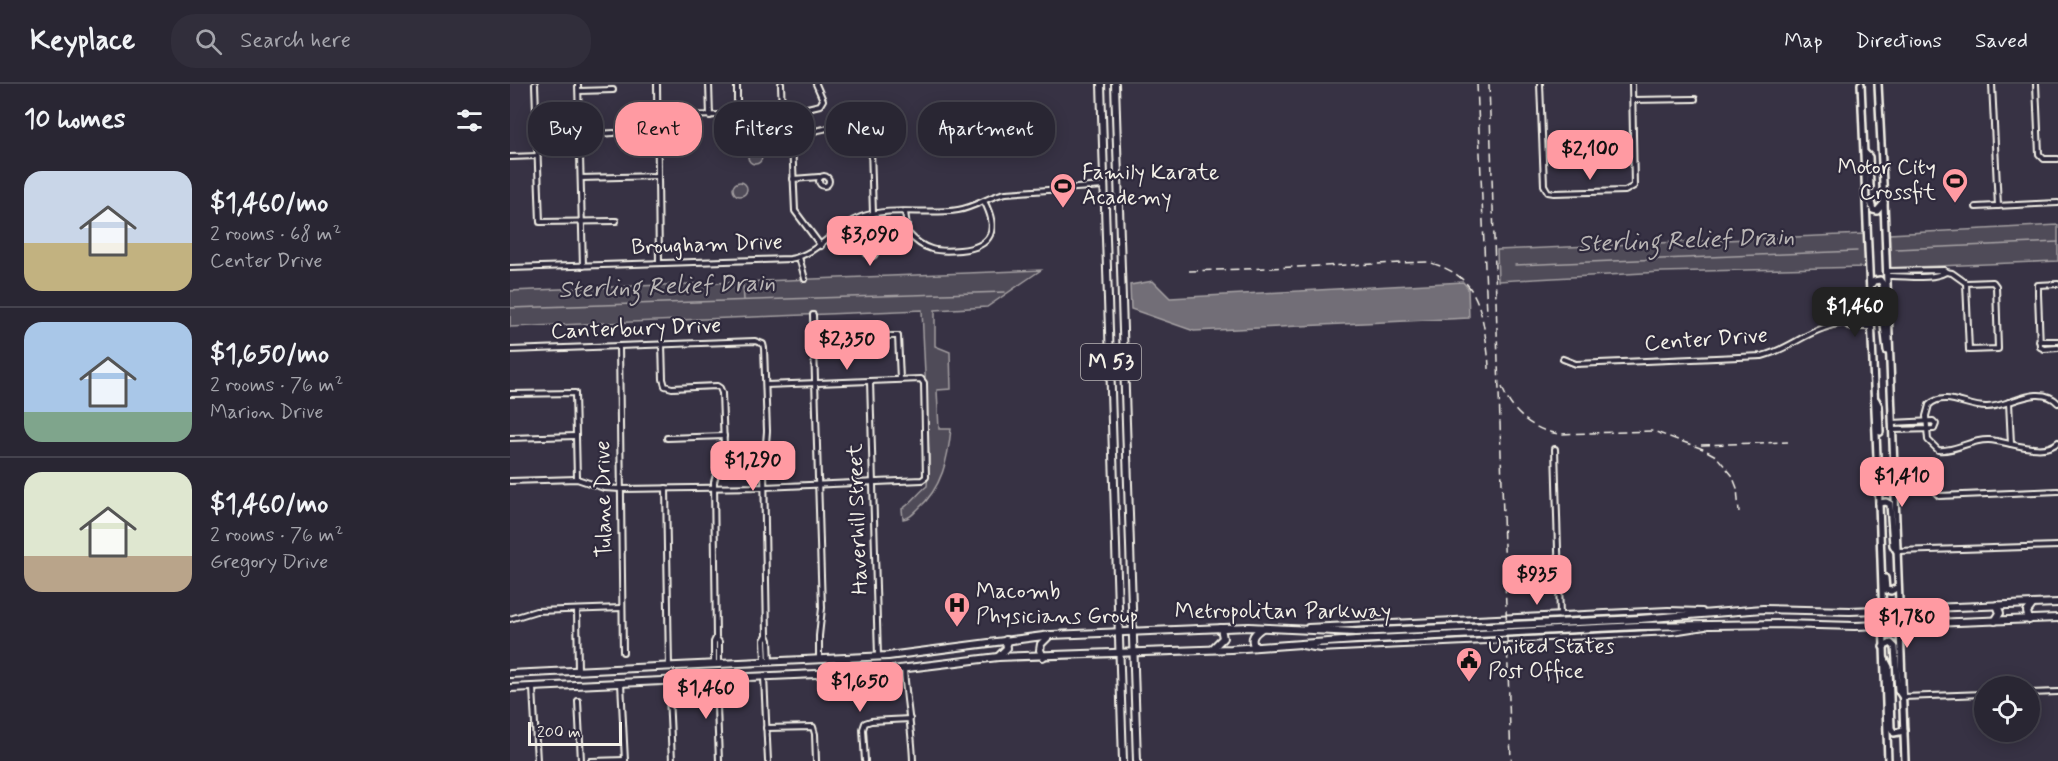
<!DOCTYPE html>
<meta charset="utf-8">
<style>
:root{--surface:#292633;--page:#312e3b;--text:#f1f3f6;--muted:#a5a5ac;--line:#45434e;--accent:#ff9aa2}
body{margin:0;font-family:Mynerve,sans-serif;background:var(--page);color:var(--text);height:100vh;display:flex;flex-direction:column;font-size:22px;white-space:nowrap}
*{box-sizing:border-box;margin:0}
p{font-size:20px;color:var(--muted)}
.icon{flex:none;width:33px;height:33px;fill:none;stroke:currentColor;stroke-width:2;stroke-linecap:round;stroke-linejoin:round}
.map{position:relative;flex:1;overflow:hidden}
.sheet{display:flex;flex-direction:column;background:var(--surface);width:510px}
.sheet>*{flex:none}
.hud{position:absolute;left:18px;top:18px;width:570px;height:54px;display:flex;gap:12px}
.controls{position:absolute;left:1464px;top:592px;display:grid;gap:12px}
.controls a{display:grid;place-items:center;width:66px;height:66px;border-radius:50%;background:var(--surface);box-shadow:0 3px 15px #0003,0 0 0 2px var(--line);font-size:30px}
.scale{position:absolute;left:18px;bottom:15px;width:94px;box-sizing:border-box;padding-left:6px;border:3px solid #f4f1e8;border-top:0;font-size:16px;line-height:21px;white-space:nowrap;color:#f4f1e8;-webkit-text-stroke:4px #2f2a3d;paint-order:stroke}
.price{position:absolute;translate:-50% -51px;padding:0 14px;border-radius:12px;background:var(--accent);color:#111;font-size:20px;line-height:39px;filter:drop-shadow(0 2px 3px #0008)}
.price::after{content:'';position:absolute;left:50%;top:36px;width:18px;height:14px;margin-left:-9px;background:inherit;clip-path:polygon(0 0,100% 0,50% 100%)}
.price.selected{background:#222;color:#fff}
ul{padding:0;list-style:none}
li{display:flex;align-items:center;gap:18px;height:150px;padding:0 24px}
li+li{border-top:2px solid var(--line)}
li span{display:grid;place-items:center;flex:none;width:168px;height:120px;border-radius:18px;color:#555}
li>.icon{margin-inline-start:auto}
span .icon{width:72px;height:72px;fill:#fffc;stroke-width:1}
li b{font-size:26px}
h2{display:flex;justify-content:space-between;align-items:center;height:72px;padding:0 24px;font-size:26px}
.pill{padding:0 21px;border-radius:24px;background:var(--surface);box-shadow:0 3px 15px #0003,0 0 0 2px var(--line);font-size:21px;line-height:54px}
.pill.selected{background:var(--accent);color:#111}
header{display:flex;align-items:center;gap:36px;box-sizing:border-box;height:84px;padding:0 30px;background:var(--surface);border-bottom:2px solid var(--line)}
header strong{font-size:28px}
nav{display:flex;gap:33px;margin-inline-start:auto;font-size:21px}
.search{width:420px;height:54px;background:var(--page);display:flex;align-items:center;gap:15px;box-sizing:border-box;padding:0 21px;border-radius:24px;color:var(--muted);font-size:22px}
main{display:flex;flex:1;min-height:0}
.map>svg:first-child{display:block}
</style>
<header>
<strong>Keyplace</strong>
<div class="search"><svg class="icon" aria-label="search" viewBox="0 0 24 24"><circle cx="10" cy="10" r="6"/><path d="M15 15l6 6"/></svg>Search here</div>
<nav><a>Map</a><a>Directions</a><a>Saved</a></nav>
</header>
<main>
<section class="sheet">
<h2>10 homes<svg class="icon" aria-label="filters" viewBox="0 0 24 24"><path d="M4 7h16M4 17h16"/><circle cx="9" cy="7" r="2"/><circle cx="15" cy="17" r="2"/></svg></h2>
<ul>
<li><span style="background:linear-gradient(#c9d6e8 60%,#c2b280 0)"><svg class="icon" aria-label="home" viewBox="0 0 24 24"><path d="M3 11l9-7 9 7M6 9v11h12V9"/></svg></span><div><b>$1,460/mo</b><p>2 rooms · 68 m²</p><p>Center Drive</p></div></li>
<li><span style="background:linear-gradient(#a9c7e8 75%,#7fa58c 0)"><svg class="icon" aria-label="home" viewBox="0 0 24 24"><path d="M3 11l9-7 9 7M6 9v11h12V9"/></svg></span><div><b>$1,650/mo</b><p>2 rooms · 76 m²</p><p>Marion Drive</p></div></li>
<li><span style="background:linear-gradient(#dfe7d0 70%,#b9a48a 0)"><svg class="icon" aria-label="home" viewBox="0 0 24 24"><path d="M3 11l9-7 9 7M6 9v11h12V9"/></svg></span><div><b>$1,460/mo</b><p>2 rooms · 76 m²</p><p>Gregory Drive</p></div></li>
</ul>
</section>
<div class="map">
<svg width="1548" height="677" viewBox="0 0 1548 677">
<rect width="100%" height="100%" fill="#373244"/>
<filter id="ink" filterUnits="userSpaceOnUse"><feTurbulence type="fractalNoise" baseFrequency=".0167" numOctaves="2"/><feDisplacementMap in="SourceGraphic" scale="12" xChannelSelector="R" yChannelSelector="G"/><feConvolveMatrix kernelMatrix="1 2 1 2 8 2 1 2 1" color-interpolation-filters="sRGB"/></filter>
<g filter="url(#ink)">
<!-- green -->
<g fill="#504b59" stroke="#a29ea0" stroke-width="1.5">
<circle cx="245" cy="73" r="7"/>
<circle cx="230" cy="105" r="7"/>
<polygon points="1548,141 1548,177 1380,184 1379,150"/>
<polygon points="1354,150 1355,183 1152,188 988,197 987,166"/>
<path d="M531,186L477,223L425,226V262L440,268L441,305L427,306L429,345H441C438,375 432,404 408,425C403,430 400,434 393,435L392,425C403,418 408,409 417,402L419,374L412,226L0,243V207Z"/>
</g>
<!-- water -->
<polygon fill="#726e77" stroke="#a6a2a4" stroke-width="1.5" points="643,197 660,214 953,198 958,204 959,234 684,247 621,225 620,201"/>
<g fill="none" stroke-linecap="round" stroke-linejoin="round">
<!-- stream -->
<g stroke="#a6a2a4" stroke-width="1.5">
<polyline points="1386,165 1548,158"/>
<polyline points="1005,181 1347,167"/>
<polyline points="233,202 234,216"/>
<polyline points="0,224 495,208"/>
</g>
<!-- street casing -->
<g stroke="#f4f1e8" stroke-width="8">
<g id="street">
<polyline points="25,0 30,138 106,137"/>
<polyline points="68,0 73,182"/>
<polyline points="147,0 149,179"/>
<polyline points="199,0 200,32"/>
<polyline points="227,0 227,27 231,30 276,29 310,21 313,16 306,0"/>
<polyline points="271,0 272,29"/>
<polyline points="1030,0 1034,101 1038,108 1044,109 1115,107 1124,102 1122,0"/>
<polyline points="1482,0 1488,122"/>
<polyline points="1526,0 1529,70 1534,75 1548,75"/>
<polyline points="69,7 103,6"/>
<polyline points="1123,16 1185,15"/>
<polyline points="148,32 221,31"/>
<polyline points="70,51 104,49"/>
<polyline points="0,73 27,72"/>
<circle cx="314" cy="97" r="5"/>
<polyline points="71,94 148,92"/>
<polyline points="283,95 309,93"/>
<polyline points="1466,123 1548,119"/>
<path d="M395,128L398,149C414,167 427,168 450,166C483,163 489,145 474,117"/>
<polyline points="336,142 356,168"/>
<path d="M311,162L285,127L282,59C288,46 311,48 323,42C336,36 339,21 356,25L360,31L363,130"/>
<circle cx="361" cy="168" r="4.5"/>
<polyline points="289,173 295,195"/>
<path d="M0,184L280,175C309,170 324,143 351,133C381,122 417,131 448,126C466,123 479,112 496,109L594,102"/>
<path d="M1376,187L1434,186L1436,188C1420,197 1395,191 1377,192"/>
<polyline points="1436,188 1442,189 1456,199"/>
<polygon points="1483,198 1486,202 1488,265 1459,266 1456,199"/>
<polyline points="1548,200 1528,201 1528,210 1530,263 1534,265 1548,264"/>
<polyline points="303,231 312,524 309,552 309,575"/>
<polyline points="1336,240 1340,243 1361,243"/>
<polyline points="355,252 388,252 390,295"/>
<polyline points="1529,257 1548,257"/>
<polyline points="152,260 153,295 155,302 162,304 207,302 210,304 212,309 214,362 204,398 206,554 204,558 204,581"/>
<polyline points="109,262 113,568"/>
<polyline points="0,266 245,257 253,260 254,264 257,347 254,385 257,551 254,556 255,577"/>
<path d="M1053,275L1066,280L1252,272C1275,267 1292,251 1314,244C1329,238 1345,237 1361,237"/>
<polyline points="360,297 368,572"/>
<polyline points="0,310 65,309 67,395"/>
<polyline points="1499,318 1501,360"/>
<path d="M1548,319C1529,299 1499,323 1477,323C1458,324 1435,306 1419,321L1416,332L1418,356L1428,366C1445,368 1461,355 1479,356C1497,357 1534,373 1548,358"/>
<polyline points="1382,339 1423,337 1426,340 1424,345 1382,346"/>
<polyline points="0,354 66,352"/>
<polyline points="157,354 214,352"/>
<polyline points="1045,365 1050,532"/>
<polyline points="0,397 67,395 94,404 111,405 254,403 412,396 416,393 414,299 411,295 256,301"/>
<polyline points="1385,401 1417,400 1429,412 1548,407"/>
<polyline points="156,404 159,583"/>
<polyline points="1387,467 1548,462"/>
<polyline points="67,526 68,587"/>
<polyline points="0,535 26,527 112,524"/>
<polyline points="798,543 1158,526 1192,527"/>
<polyline points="257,551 259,556 260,578"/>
<polyline points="206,554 209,558 209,580"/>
<polyline points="792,562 810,565 1162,548 1195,543"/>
<path d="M394,585C396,616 402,646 403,677"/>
<polyline points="254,593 258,677"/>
<polyline points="206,595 209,677"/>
<polyline points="111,599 115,677"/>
<polyline points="23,604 27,677"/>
<polyline points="1520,609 1548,608"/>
<polyline points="159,611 162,677"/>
<polyline points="1393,613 1474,610"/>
<polyline points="68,617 71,677"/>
<polyline points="256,644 303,643 305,650 306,677"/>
<polyline points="81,677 115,676"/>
<polyline points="355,677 353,645 355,639 361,637 400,635"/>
</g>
</g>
<!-- secondary casing -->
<g stroke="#f4f1e8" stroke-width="10">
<g id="secondary">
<polyline points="1351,0 1369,419 1378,677"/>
<polyline points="1368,0 1374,119 1395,677"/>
<polyline points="1355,69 1359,73 1360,103"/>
<polyline points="1361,118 1363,126 1367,127 1374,119"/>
<polyline points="1361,201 1364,197 1370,196 1373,200 1373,207"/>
<polyline points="1374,241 1377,267"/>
<polyline points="1366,316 1369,322 1370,348"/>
<polyline points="1371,378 1373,387 1379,388 1384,383"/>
<polyline points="1369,419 1376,418 1380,420 1383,461 1386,466"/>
<polyline points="1375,494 1376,506 1381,507 1388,503"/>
<polyline points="1373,563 1381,559 1385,563 1388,606 1392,612"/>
<polyline points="1375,575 1379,583 1381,644 1384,649 1394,647"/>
</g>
</g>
<!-- primary casing -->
<g stroke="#f4f1e8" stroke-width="10">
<g id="primary">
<polyline points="591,0 613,677"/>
<polyline points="605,0 627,677"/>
<polyline points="1130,535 1253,525 1340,527 1548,519"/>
<polyline points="1519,536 1517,528 1523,520"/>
<polyline points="1485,537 1490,529 1487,521"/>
<polyline points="1129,542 1271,540 1345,542 1548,534"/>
<path d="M745,563C739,554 745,549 752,544"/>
<polyline points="702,565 713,554 711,544"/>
<polyline points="488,573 497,564 496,556"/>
<polyline points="533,573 530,566 531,560 540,551"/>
<polyline points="0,590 378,572 541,551 739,543 846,548"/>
<polyline points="0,604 373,587 488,573 721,565 846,556"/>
</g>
</g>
<!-- street -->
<use href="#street" stroke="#2f2a3d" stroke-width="4"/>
<!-- secondary -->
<use href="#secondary" stroke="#2f2a3d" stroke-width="5"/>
<!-- primary -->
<use href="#primary" stroke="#2f2a3d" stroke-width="6"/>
<!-- rail -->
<g stroke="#f4f1e8" stroke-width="1.5" stroke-dasharray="9 4.5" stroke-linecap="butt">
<polyline points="967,0 977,230"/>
<polyline points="979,0 1001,677"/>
<path d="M679,187L918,178C958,189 969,210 975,250C977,262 979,274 979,287"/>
<path d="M992,303C1001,328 1022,346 1049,350L1143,347L1193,365L1206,372L1222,391L1227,404L1229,428"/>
<polyline points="1191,361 1278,358"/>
</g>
<!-- primary-bridge casing -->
<g stroke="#f4f1e8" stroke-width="10" stroke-linecap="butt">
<g id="primary-bridge">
<polyline points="846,548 1130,535"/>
<polyline points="846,556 1129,542"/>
</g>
</g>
<!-- primary-bridge -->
<use href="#primary-bridge" stroke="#2f2a3d" stroke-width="6"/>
</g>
</g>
<!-- icons -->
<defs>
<g id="stadium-pin" transform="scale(1.35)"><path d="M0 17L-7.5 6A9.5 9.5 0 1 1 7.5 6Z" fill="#ff9aa2" stroke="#2f2a3d"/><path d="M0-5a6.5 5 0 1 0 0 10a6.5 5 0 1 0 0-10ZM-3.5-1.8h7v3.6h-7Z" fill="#111"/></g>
<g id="hospital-pin" transform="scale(1.35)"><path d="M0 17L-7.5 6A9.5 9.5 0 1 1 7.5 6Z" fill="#ff9aa2" stroke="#2f2a3d"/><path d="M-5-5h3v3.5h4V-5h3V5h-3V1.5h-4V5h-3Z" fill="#111"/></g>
<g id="civic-pin" transform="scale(1.35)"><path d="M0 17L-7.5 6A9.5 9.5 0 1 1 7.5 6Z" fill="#ff9aa2" stroke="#2f2a3d"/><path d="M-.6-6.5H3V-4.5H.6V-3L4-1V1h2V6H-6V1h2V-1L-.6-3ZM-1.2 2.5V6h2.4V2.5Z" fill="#111"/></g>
</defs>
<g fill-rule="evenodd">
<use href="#stadium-pin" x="1445" y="97"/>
<use href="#stadium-pin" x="553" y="102"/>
<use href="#hospital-pin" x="447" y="521"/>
<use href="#civic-pin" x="959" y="576"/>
</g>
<g text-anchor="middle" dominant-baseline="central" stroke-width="4.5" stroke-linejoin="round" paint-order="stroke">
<!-- shield labels -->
<rect fill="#2f2a3d" stroke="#b9b5b5" stroke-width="1.5" x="571" y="260" width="60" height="36" rx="4.5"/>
<g font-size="21" font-weight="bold" fill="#f4f1e8">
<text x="601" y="278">M 53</text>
</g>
<!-- poi labels -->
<g font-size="22" fill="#f4f1e8" stroke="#2f2a3d" text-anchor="start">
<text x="1426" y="84" text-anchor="end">Motor City<tspan x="1426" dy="25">Crossfit</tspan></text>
<text x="572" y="89">Family Karate<tspan x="572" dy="25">Academy</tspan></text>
<text x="466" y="508">Macomb<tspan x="466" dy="25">Physicians Group</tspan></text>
<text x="978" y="563">United States<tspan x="978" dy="25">Post Office</tspan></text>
</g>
<!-- street labels -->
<g font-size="22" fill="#f4f1e8" stroke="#2f2a3d">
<text transform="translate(197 161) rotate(-2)">Brougham Drive</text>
<text transform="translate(126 245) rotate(-2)">Canterbury Drive</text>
<text transform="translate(1196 256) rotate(-4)">Center Drive</text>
<text transform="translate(94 415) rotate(-91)">Tulane Drive</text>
<text transform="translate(348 435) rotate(-92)">Haverhill Street</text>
<text x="773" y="528">Metropolitan Parkway</text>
</g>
<!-- water labels -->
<g font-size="24" font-style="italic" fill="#bab6b5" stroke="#2f2a3d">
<text transform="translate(1176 157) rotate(-2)">Sterling Relief Drain</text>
<text transform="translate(157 203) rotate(-2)">Sterling Relief Drain</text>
</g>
</g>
</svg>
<div class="controls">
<a><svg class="icon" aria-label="locate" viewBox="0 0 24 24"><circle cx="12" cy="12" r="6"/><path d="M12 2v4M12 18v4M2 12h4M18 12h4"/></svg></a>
</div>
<div class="scale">200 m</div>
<b class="price" style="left:1080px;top:97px">$2,100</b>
<b class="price" style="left:360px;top:183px">$3,090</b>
<b class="price selected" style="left:1345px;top:254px">$1,460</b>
<b class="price" style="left:337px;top:287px">$2,350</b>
<b class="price" style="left:243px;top:408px">$1,290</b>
<b class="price" style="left:1392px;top:424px">$1,410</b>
<b class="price" style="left:1027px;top:522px">$935</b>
<b class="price" style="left:1397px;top:565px">$1,780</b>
<b class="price" style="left:350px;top:629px">$1,650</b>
<b class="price" style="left:196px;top:636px">$1,460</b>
<div class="hud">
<a class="pill">Buy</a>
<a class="pill selected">Rent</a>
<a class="pill">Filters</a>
<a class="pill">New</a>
<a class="pill">Apartment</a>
</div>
</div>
</main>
